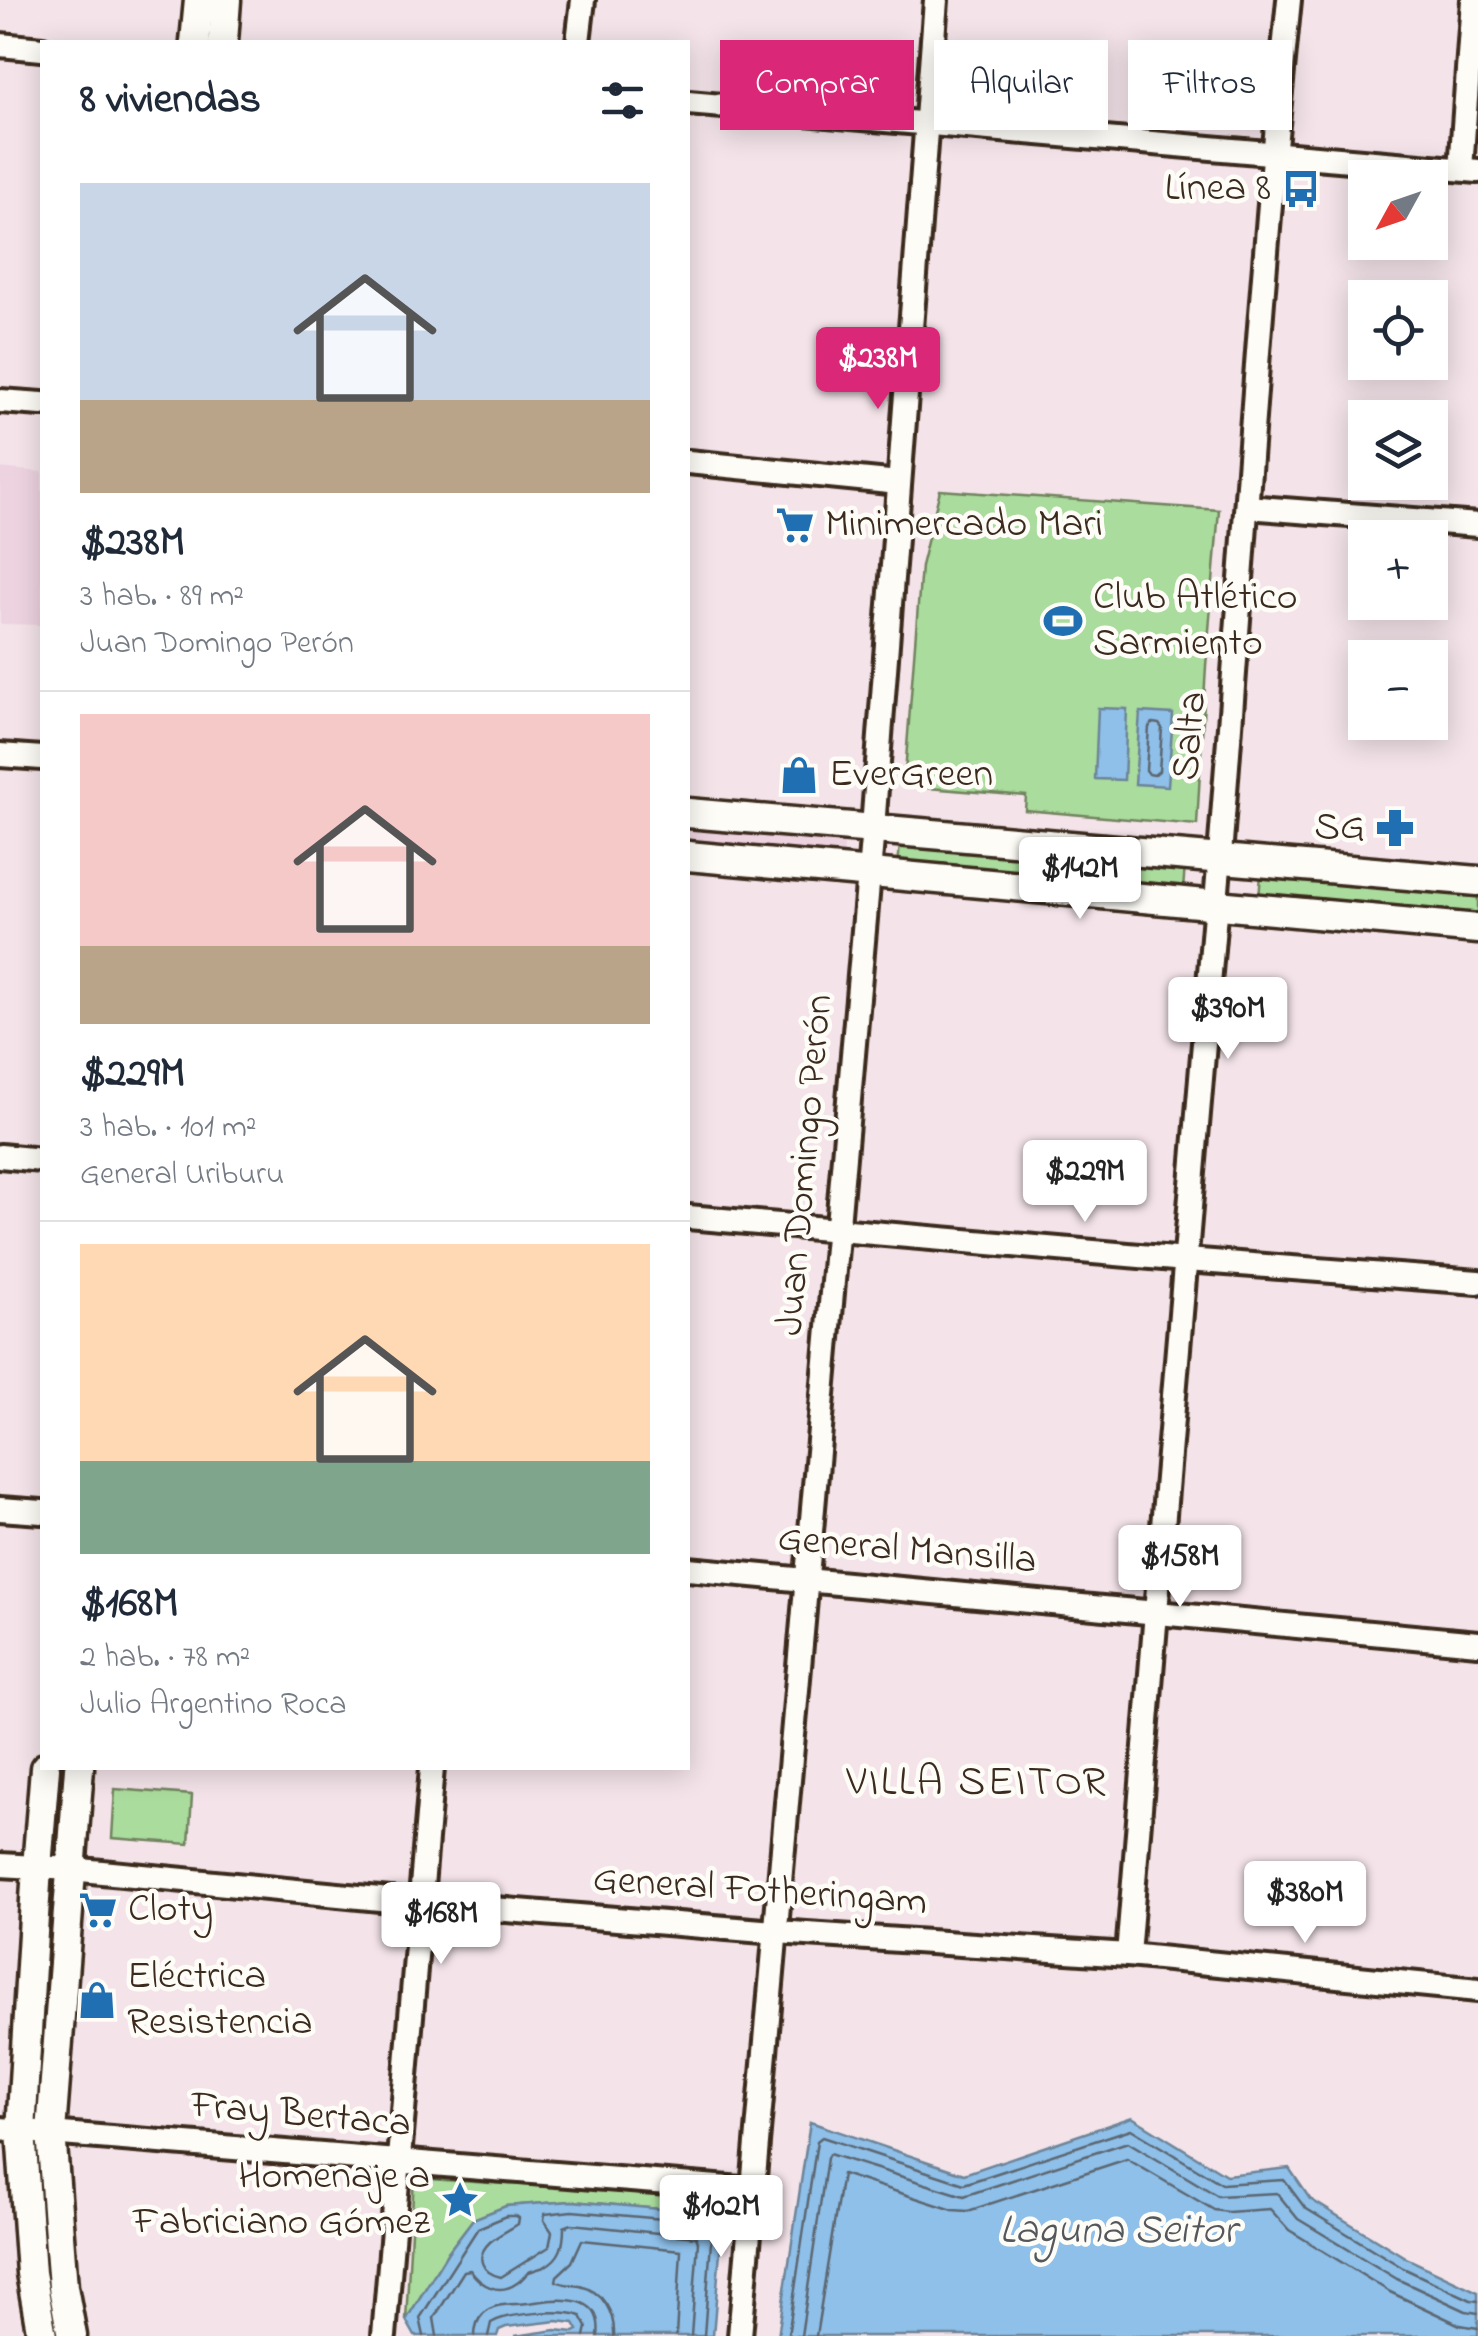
<!DOCTYPE html>
<html lang="es">
<meta charset="utf-8">
<style>
:root{--surface:#fff;--page:#f6f6f7;--text:#1f2937;--muted:#747a83;--line:#e0e1e3;--accent:#db2777}
body{margin:0;font-family:"Indie Flower",sans-serif;background:var(--page);color:var(--text);height:100vh;display:flex;flex-direction:column;font-size:38px;white-space:nowrap}
*{box-sizing:border-box;margin:0}
p{font-size:32px;color:var(--muted)}
.icon{flex:none;width:55px;height:55px;fill:none;stroke:currentColor;stroke-width:2;stroke-linecap:round;stroke-linejoin:round}
.map{position:relative;flex:1;overflow:hidden}
.details{position:absolute;left:40px;top:40px;width:650px;height:1730px;display:flex;flex-direction:column;background:var(--surface);border-radius:0px;box-shadow:0 5px 25px #0003}
.details>*{flex:none}
.guide{position:absolute;left:720px;top:40px;width:608px;height:90px;display:flex;gap:20px}
.needle{width:65px;rotate:230deg}
.buttons{position:absolute;left:1348px;top:160px;display:grid;gap:20px}
.buttons a{display:grid;place-items:center;width:100px;height:100px;border-radius:0px;background:var(--surface);box-shadow:0 5px 25px #0003;font-size:50px}
.price{position:absolute;translate:-50% -85px;padding:0 22px;border-radius:10px;background:#fff;color:#222;font-size:32px;line-height:65px;filter:drop-shadow(0 2px 5px #0008)}
.price::after{content:'';position:absolute;left:50%;top:60px;width:30px;height:22px;margin-left:-15px;background:inherit;clip-path:polygon(0 0,100% 0,50% 100%)}
.price.on{background:var(--accent);color:#fff}
ul{padding:0;list-style:none}
li{display:grid;align-content:center;gap:20px;height:530px;padding:0 40px}
li+li{border-top:2px solid var(--line)}
li span{display:grid;place-items:center;height:310px;border-radius:0px;color:#555}
li>.icon{margin-inline-start:auto}
span .icon{width:180px;height:180px;fill:#fffc;stroke-width:1}
li b{font-size:42px}
h2{display:flex;justify-content:space-between;align-items:center;height:120px;padding:0 40px;font-size:42px}
.pill{padding:0 35px;border-radius:0px;background:var(--surface);box-shadow:0 5px 25px #0003;font-size:35px;line-height:90px}
.pill.on{background:var(--accent);color:#fff}
.map>svg:first-child{display:block}
</style>
<div class="map">
<svg width="1478" height="2336" viewBox="0 0 1478 2336">
<rect width="100%" height="100%" fill="#f4e4ea"/>
<filter id="ink" filterUnits="userSpaceOnUse"><feTurbulence type="fractalNoise" baseFrequency=".01" numOctaves="2"/><feDisplacementMap in="SourceGraphic" scale="20" xChannelSelector="R" yChannelSelector="G"/><feConvolveMatrix kernelMatrix="1 2 1 2 8 2 1 2 1" color-interpolation-filters="sRGB"/></filter>
<g filter="url(#ink)">
<!-- built -->
<g fill="#edd3e0">
<polygon points="0,468 42,472 42,625 0,624"/>
<polygon points="688,820 845,834 843,860 688,847"/>
</g>
<!-- green -->
<g fill="#aadc9d" stroke="#72835e" stroke-width="2.5">
<polygon points="940,490 1219,510 1206,666 1197,825 1025,810 1026,796 904,786 921,566"/>
<polygon points="900,842 1185,865 1183,890 898,867"/>
<polygon points="1261,874 1478,892 1478,917 1259,899"/>
<polygon points="115,1789 192,1795 189,1844 112,1838"/>
<polygon points="414,2178 723,2198 703,2213 572,2201 506,2206 473,2219 448,2252 406,2320"/>
</g>
<!-- water -->
<g fill="#8ec0ea" stroke="#6d8498" stroke-width="2.5">
<polygon points="1098,708 1127,709 1124,780 1095,779"/>
<polygon points="1140,712 1173,714 1168,786 1135,784"/>
<polygon points="1132,2117 1226,2175 1289,2168 1310,2199 1408,2259 1478,2292 1478,2336 778,2336 810,2122 964,2174"/>
<polygon points="572,2201 703,2213 717,2225 721,2239 713,2336 515,2336 556,2330 574,2332 578,2330 574,2323 557,2321 506,2327 499,2330 497,2336 415,2336 406,2320 448,2252 473,2219 506,2206"/>
</g>
<g fill="none" stroke-linecap="round" stroke-linejoin="round">
<!-- shore -->
<g stroke="#5c6670" stroke-width="2.5">
<polygon points="1153,723 1159,724 1162,728 1159,771 1154,775 1149,774 1146,770 1149,727"/>
<path d="M424,2336L420,2318L478,2228L507,2216H516L519,2218L518,2224C509,2230 498,2235 490,2242C474,2257 482,2273 501,2277L549,2247L552,2232L544,2220L545,2214L572,2211L697,2222L708,2230L711,2241L704,2336"/>
<path d="M437,2336L434,2318L464,2271L470,2270C481,2286 499,2296 517,2283C522,2280 525,2275 529,2272C531,2271 541,2268 544,2267C561,2258 564,2245 564,2227L572,2224L696,2237L698,2242L691,2336"/>
<path d="M475,2336C475,2328 477,2320 483,2314C494,2302 513,2305 528,2303C556,2299 604,2291 598,2336"/>
<path d="M488,2336L491,2323C507,2313 563,2309 581,2316L587,2327L585,2336"/>
<path d="M614,2336C615,2313 603,2291 580,2286C570,2284 564,2285 556,2281L557,2276L572,2262L582,2240L681,2250L676,2336"/>
<polyline points="788,2336 817,2141 822,2137 964,2184 1131,2129 1222,2184 1284,2180 1305,2208 1403,2268 1471,2300 1478,2301"/>
<polyline points="801,2336 827,2158 829,2154 964,2196 1128,2142 1218,2196 1277,2193 1298,2219 1397,2279 1466,2311 1478,2313"/>
<polyline points="816,2336 842,2174 953,2210 968,2211 1127,2159 1214,2210 1228,2212 1270,2209 1289,2230 1390,2292 1460,2325 1478,2328"/>
</g>
<!-- minor casing -->
<g stroke="#3b2a1e" stroke-width="30">
<g id="minor">
<polyline points="578,42 583,0"/>
<polyline points="0,45 42,49"/>
<polyline points="688,103 1478,171"/>
<polyline points="1461,169 1473,0"/>
<polyline points="0,401 42,404"/>
<polyline points="688,462 899,483"/>
<polyline points="1247,507 1478,525"/>
<polyline points="0,755 42,758"/>
<polyline points="0,1156 42,1160"/>
<polyline points="688,1217 1186,1260 1478,1282"/>
<polyline points="0,1509 42,1512"/>
<polyline points="688,1569 1478,1643"/>
<polyline points="0,1865 71,1869 421,1903 776,1932 1128,1955 1478,1990"/>
<path d="M1128,1955C1156,1588 1190,1222 1220,855C1243,570 1260,284 1289,0"/>
<polyline points="0,2129 754,2190"/>
<polyline points="384,2336 432,1768"/>
<polyline points="740,2336 873,828 936,0"/>
</g>
</g>
<!-- major casing -->
<g stroke="#3b2a1e" stroke-width="35">
<g id="major">
<polyline points="195,42 199,0"/>
<polyline points="223,42 226,0"/>
<polyline points="688,813 1478,881"/>
<polyline points="688,856 1478,929"/>
<polyline points="42,2336 31,2273 21,2131 37,1867 45,1768"/>
<polyline points="72,2336 63,2287 51,2132 79,1768"/>
</g>
</g>
<!-- minor -->
<use href="#minor" stroke="#fdfcf7" stroke-width="22"/>
<!-- major -->
<use href="#major" stroke="#fdfcf7" stroke-width="28"/>
</g>
</g>
<!-- icons -->
<defs>
<g id="bus-bare" transform="scale(3)"><path d="M-5-6H5V4H4V6H2V4H-2V6H-4V4H-5ZM-3.5-4V0h7V-4ZM-3.5 1.2v1.5H-2V1.2ZM2 1.2v1.5H3.5V1.2Z" fill="#1f6fb2" stroke="#fdfcf7" stroke-width="2.5" paint-order="stroke"/></g>
<g id="supermarket-bare" transform="scale(3)"><path d="M-6-5.5h2.5l.6 2H6L4.5 2H-2.5L-4.4-4H-6ZM-1.5 3.2a1.3 1.3 0 1 0 .1 0ZM3 3.2a1.3 1.3 0 1 0 .1 0Z" fill="#1f6fb2" stroke="#fdfcf7" stroke-width="2.5" paint-order="stroke"/></g>
<g id="stadium-bare" transform="scale(3)"><path d="M0-5a6.5 5 0 1 0 0 10a6.5 5 0 1 0 0-10ZM-3.5-1.8h7v3.6h-7Z" fill="#1f6fb2" stroke="#fdfcf7" stroke-width="2.5" paint-order="stroke"/></g>
<g id="shop-bare" transform="scale(3)"><path d="M-5-2.5h2.3a2.7 3.5 0 0 1 5.4 0H5L5.5 6h-11ZM-1.5-2.5h3a1.5 2.3 0 0 0-3 0Z" fill="#1f6fb2" stroke="#fdfcf7" stroke-width="2.5" paint-order="stroke"/></g>
<g id="pharmacy-bare" transform="scale(3)"><path d="M-2-6h4v4h4v4h-4v4h-4v-4h-4v-4h4Z" fill="#1f6fb2" stroke="#fdfcf7" stroke-width="2.5" paint-order="stroke"/></g>
<g id="sight-bare" transform="scale(3)"><path d="M0-6L1.8-2.2L6-1.7L2.9 1.2L3.7 5.4L0 3.3L-3.7 5.4L-2.9 1.2L-6-1.7L-1.8-2.2Z" fill="#1f6fb2" stroke="#fdfcf7" stroke-width="2.5" paint-order="stroke"/></g>
</defs>
<g fill-rule="evenodd">
<use href="#bus-bare" x="1301" y="189"/>
<use href="#supermarket-bare" x="795" y="525"/>
<use href="#stadium-bare" x="1063" y="621"/>
<use href="#shop-bare" x="799" y="775"/>
<use href="#pharmacy-bare" x="1395" y="828"/>
<use href="#supermarket-bare" x="98" y="1910"/>
<use href="#shop-bare" x="97" y="2000"/>
<use href="#sight-bare" x="460" y="2200"/>
</g>
<g text-anchor="middle" dominant-baseline="central" stroke-width="9" stroke-linejoin="round" paint-order="stroke">
<!-- poi labels -->
<g font-size="40" fill="#3b2a1e" stroke="#fdfcf7" text-anchor="start">
<text x="1271" y="189" text-anchor="end">Línea 8</text>
<text x="825" y="525">Minimercado Mari</text>
<text x="1093" y="598">Club Atlético<tspan x="1093" dy="46">Sarmiento</tspan></text>
<text x="829" y="775">EverGreen</text>
<text x="1365" y="828" text-anchor="end">SG</text>
<text x="128" y="1910">Cloty</text>
<text x="127" y="1977">Eléctrica<tspan x="127" dy="46">Resistencia</tspan></text>
<text x="430" y="2177" text-anchor="end">Homenaje a<tspan x="430" dy="46">Fabriciano Gómez</tspan></text>
</g>
<!-- street labels -->
<g font-size="40" fill="#3b2a1e" stroke="#fdfcf7">
<text transform="translate(1191 736) rotate(-85)">Salta</text>
<text transform="translate(806 1165) rotate(-85)">Juan Domingo Perón</text>
<text transform="translate(907 1551) rotate(5)">General Mansilla</text>
<text transform="translate(760 1892) rotate(4)">General Fotheringam</text>
<text transform="translate(301 2116) rotate(5)">Fray Bertaca</text>
</g>
<!-- neighbourhood labels -->
<g font-size="42" letter-spacing="2.5" fill="#3b2a1e" stroke="#fdfcf7">
<text x="977" y="1783">VILLA SEITOR</text>
</g>
<!-- water labels -->
<g font-size="42" font-style="italic" fill="#54575b" stroke="#fdfcf7">
<text x="1118" y="2231">Laguna Seitor</text>
</g>
</g>
</svg>
<div class="buttons">
<a><svg class="needle" viewBox="-14 -14 28 28"><path d="M0-13l5 13h-10z" fill="#e53935"/><path d="M0 13l5-13h-10z" fill="#747a83"/></svg></a>
<a><svg class="icon" aria-label="locate" viewBox="0 0 24 24"><circle cx="12" cy="12" r="6"/><path d="M12 2v4M12 18v4M2 12h4M18 12h4"/></svg></a>
<a><svg class="icon" aria-label="layers" viewBox="0 0 24 24"><path d="M12 4l9 5-9 5-9-5zM3 14l9 5 9-5"/></svg></a>
<a>+</a>
<a>−</a>
</div>
<b class="price on" style="left:878px;top:412px">$238M</b>
<b class="price" style="left:1080px;top:922px">$142M</b>
<b class="price" style="left:1228px;top:1062px">$390M</b>
<b class="price" style="left:1085px;top:1225px">$229M</b>
<b class="price" style="left:1180px;top:1610px">$158M</b>
<b class="price" style="left:1305px;top:1946px">$380M</b>
<b class="price" style="left:441px;top:1967px">$168M</b>
<b class="price" style="left:721px;top:2260px">$102M</b>
<div class="guide">
<a class="pill on">Comprar</a>
<a class="pill">Alquilar</a>
<a class="pill">Filtros</a>
</div>
<section class="details">
<h2>8 viviendas<svg class="icon" aria-label="filters" viewBox="0 0 24 24"><path d="M4 7h16M4 17h16"/><circle cx="9" cy="7" r="2"/><circle cx="15" cy="17" r="2"/></svg></h2>
<ul>
<li><span style="background:linear-gradient(#c9d6e8 70%,#b9a48a 0)"><svg class="icon" aria-label="home" viewBox="0 0 24 24"><path d="M3 11l9-7 9 7M6 9v11h12V9"/></svg></span><div><b>$238M</b><p>3 hab. · 89 m²</p><p>Juan Domingo Perón</p></div></li>
<li><span style="background:linear-gradient(#f6c9c9 75%,#b9a48a 0)"><svg class="icon" aria-label="home" viewBox="0 0 24 24"><path d="M3 11l9-7 9 7M6 9v11h12V9"/></svg></span><div><b>$229M</b><p>3 hab. · 101 m²</p><p>General Uriburu</p></div></li>
<li><span style="background:linear-gradient(#ffd9b3 70%,#7fa58c 0)"><svg class="icon" aria-label="home" viewBox="0 0 24 24"><path d="M3 11l9-7 9 7M6 9v11h12V9"/></svg></span><div><b>$168M</b><p>2 hab. · 78 m²</p><p>Julio Argentino Roca</p></div></li>
</ul>
</section>
</div>
